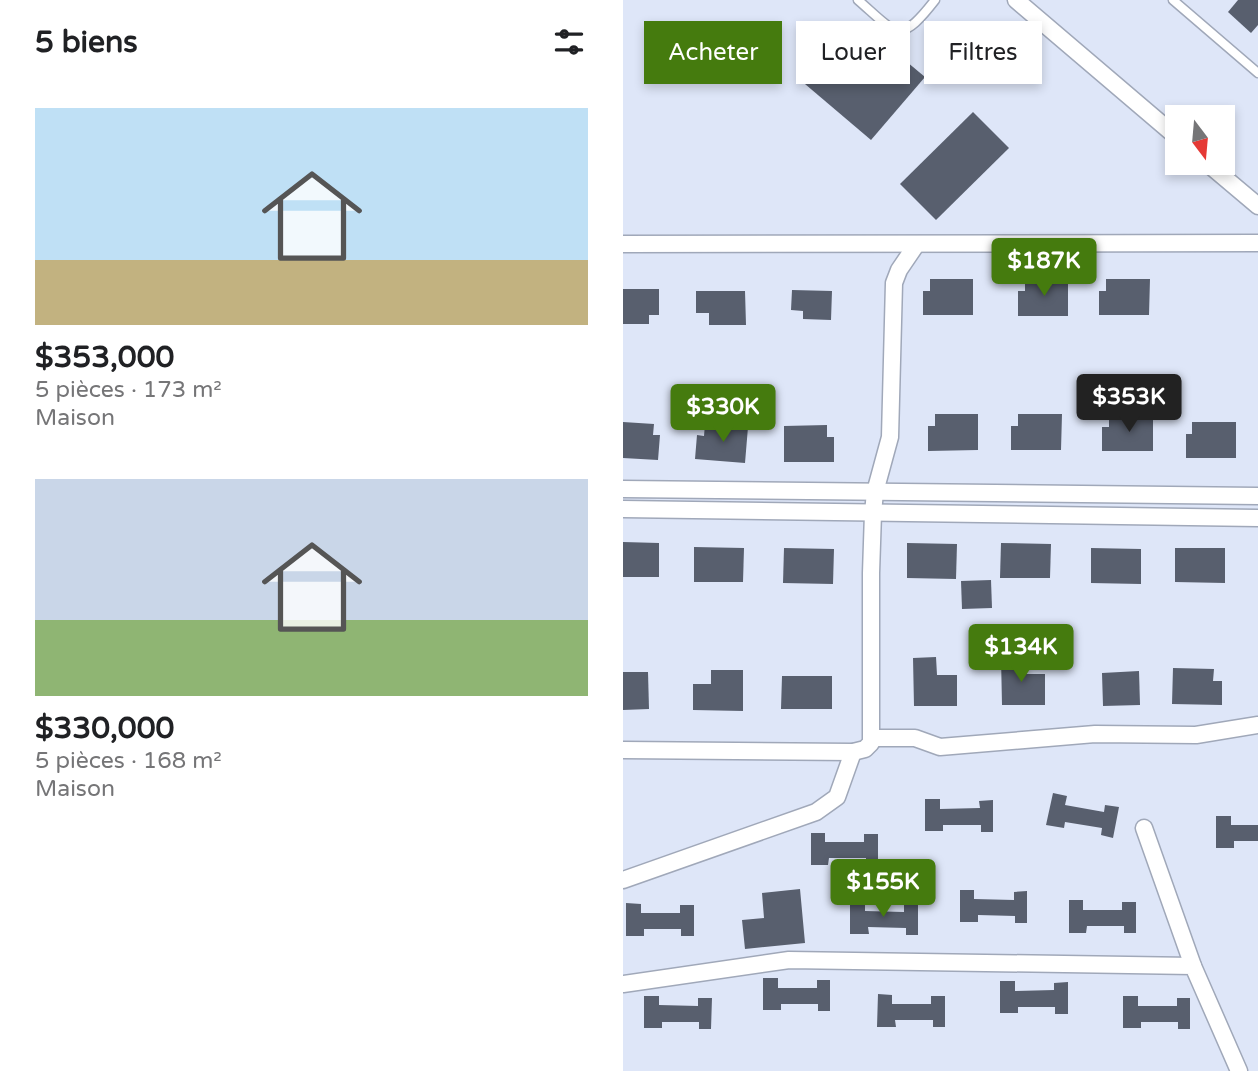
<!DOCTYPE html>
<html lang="fr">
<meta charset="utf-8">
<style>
:root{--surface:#fff;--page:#f2f2f2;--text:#202124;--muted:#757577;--accent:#457b0e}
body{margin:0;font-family:"Varela Round",sans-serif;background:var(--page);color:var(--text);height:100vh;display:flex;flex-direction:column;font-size:26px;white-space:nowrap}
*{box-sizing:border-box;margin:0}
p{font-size:23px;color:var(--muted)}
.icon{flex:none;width:38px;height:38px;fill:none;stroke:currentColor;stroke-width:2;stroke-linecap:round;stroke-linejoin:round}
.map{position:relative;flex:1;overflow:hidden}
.drawer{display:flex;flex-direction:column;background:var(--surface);width:623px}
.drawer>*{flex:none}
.hud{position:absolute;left:21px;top:21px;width:508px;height:63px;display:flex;gap:14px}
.needle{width:46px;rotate:164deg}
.controls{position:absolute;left:542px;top:105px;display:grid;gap:14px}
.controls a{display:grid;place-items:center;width:70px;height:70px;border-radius:0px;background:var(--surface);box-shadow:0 4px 10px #0003;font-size:35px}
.price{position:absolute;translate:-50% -60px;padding:0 16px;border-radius:7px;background:var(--accent);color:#fff;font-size:23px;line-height:46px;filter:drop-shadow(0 2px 4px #0008)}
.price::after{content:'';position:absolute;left:50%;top:42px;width:21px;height:16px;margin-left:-10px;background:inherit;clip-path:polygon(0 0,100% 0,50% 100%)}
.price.active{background:#222;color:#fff}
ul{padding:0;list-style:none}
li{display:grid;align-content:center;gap:14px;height:371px;padding:0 35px}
li span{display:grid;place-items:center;height:217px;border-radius:0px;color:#555}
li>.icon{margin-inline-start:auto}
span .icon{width:126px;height:126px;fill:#fffc;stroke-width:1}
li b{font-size:30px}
h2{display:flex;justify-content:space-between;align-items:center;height:84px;padding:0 35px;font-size:30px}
.pill{padding:0 24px;border-radius:0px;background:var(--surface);box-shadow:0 4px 10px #0003;font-size:24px;line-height:63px}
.pill.active{background:var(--accent);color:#fff}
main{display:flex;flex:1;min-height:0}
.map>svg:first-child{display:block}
</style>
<main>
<section class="drawer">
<h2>5 biens<svg class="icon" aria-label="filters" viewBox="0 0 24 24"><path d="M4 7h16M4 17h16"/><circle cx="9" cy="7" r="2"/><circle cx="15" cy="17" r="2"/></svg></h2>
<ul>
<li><span style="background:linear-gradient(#bfe0f5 70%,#c2b280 0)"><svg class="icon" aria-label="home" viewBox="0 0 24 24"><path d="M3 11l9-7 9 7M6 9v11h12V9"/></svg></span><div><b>$353,000</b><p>5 pièces · 173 m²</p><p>Maison</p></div></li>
<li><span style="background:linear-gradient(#c9d6e8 65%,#8fb573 0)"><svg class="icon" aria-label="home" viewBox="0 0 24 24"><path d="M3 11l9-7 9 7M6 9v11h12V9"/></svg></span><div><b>$330,000</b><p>5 pièces · 168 m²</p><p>Maison</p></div></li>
</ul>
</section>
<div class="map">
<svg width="635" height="1071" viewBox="0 0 635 1071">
<rect width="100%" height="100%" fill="#dee6f8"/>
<!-- building -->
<g fill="#585f6e">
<polygon points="615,0 635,0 635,25 628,33 605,12"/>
<polygon points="235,21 302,77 248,140 182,84"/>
<polygon points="350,112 386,148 313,220 277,184"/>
<polygon points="307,279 350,279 350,315 300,315 300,291 307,291"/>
<polygon points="402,279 445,280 445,316 395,316 395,291 402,291"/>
<polygon points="483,279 527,279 526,315 476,315 476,291 483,291"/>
<polygon points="0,289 36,289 36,315 26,315 26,324 0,324"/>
<polygon points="169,290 209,291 208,320 180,319 180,311 168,310"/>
<polygon points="73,291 122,291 123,325 86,325 86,313 73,313"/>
<polygon points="312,414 355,414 355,450 305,451 305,426 312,426"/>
<polygon points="395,414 439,414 438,450 388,450 388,426 395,426"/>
<polygon points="486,415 530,415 530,451 479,451 479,427 486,427"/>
<polygon points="0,422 31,424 30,435 37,435 35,460 0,458"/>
<polygon points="569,422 613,422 613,458 563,458 563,434 569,434"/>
<polygon points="82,424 125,427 122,463 72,459 74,435 81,436"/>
<polygon points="204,425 204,437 211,437 211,462 161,462 161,426"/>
<polygon points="0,542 36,543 36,577 0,577"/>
<polygon points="284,543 334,544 333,579 284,578"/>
<polygon points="378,543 428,544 427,578 377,578"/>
<polygon points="71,547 121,548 120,582 71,582"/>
<polygon points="161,548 211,549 210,584 160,583"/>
<polygon points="468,548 518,549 518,584 468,583"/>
<polygon points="552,548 602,548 602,583 552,582"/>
<polygon points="368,580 369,608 339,609 338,581"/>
<polygon points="402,656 402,674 422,674 422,705 379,705 378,657"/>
<polygon points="313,657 314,675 334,675 334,706 291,706 290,658"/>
<polygon points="550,668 591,669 590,681 599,681 599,705 549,704"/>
<polygon points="88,670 120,670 120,711 70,710 70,684 88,684"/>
<polygon points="516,671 517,705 480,706 479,673"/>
<polygon points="0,672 25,672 26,709 0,710"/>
<polygon points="159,676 209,676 209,709 158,709"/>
<polygon points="430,793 444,796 442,805 481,812 482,805 496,807 490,838 478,835 479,828 442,822 441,828 423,825"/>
<polygon points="302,799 317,799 317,809 357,808 356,801 370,800 370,832 358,832 358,825 320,825 320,831 302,831"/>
<polygon points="593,816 608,816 608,825 635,825 635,841 611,841 611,848 593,848"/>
<polygon points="188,833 202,833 202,842 241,842 241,834 255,834 255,865 243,865 243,858 206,858 205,865 188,865"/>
<polygon points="177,889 182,943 122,949 119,920 141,918 139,893"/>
<polygon points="337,890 351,890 351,899 391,900 391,892 404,891 404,923 392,923 392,916 355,915 355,922 337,922"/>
<polygon points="446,900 460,900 460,910 499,910 499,902 513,902 513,933 501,933 501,926 464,926 463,933 446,933"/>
<polygon points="227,902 242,902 242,911 281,912 281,904 295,904 295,935 283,935 283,928 245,927 246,934 227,934"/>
<polygon points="3,903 18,904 18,913 57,913 57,905 71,905 71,936 58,936 58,929 21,929 21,936 3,936"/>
<polygon points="140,978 155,978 155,988 194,988 194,980 207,980 207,1011 195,1011 195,1004 158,1004 158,1010 140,1010"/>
<polygon points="377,981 392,981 392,991 431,990 431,983 445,982 445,1014 432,1014 432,1007 395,1007 395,1013 377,1013"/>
<polygon points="255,994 269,995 269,1004 308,1004 308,996 322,996 322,1027 310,1027 310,1020 272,1020 273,1027 254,1027"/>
<polygon points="21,996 36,996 36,1005 75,1006 75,998 89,998 88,1029 76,1029 76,1022 39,1022 39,1028 21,1028"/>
<polygon points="500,996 515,996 515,1006 554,1006 554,998 567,998 567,1029 555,1029 555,1022 518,1022 518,1028 500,1028"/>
</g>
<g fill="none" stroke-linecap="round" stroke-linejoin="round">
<!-- service casing -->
<g stroke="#a0a8b9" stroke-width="11">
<g id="service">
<path d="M235,0C274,34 276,46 312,0"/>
<polyline points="550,0 635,73"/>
</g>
</g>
<!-- minor casing -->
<g stroke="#a0a8b9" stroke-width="19">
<g id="minor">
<polyline points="393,0 555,138"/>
<polyline points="584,163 635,206"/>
<polyline points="0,244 635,243"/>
<polyline points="0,489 635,496"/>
<polyline points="0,509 635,518"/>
<polyline points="250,738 292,738 317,747 472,734 573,735 635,725"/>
<polyline points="0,750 230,752 242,749 248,743 248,573 250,513 252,492 267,437 271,283 276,270 293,245"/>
<polyline points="521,828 570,966"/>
<polyline points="0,880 193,812 214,797 230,752"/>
<polyline points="0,984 166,960 570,966 616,1071"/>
</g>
</g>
<!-- service -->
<use href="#service" stroke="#fff" stroke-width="8"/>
<!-- minor -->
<use href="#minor" stroke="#fff" stroke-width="16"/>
</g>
</svg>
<div class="controls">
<a><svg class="needle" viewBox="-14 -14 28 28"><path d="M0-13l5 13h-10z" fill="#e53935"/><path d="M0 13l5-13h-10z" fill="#757577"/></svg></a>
</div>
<b class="price" style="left:421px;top:298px">$187K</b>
<b class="price active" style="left:506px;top:434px">$353K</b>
<b class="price" style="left:100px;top:444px">$330K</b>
<b class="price" style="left:398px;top:684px">$134K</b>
<b class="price" style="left:260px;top:919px">$155K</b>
<div class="hud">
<a class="pill active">Acheter</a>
<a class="pill">Louer</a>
<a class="pill">Filtres</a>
</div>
</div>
</main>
